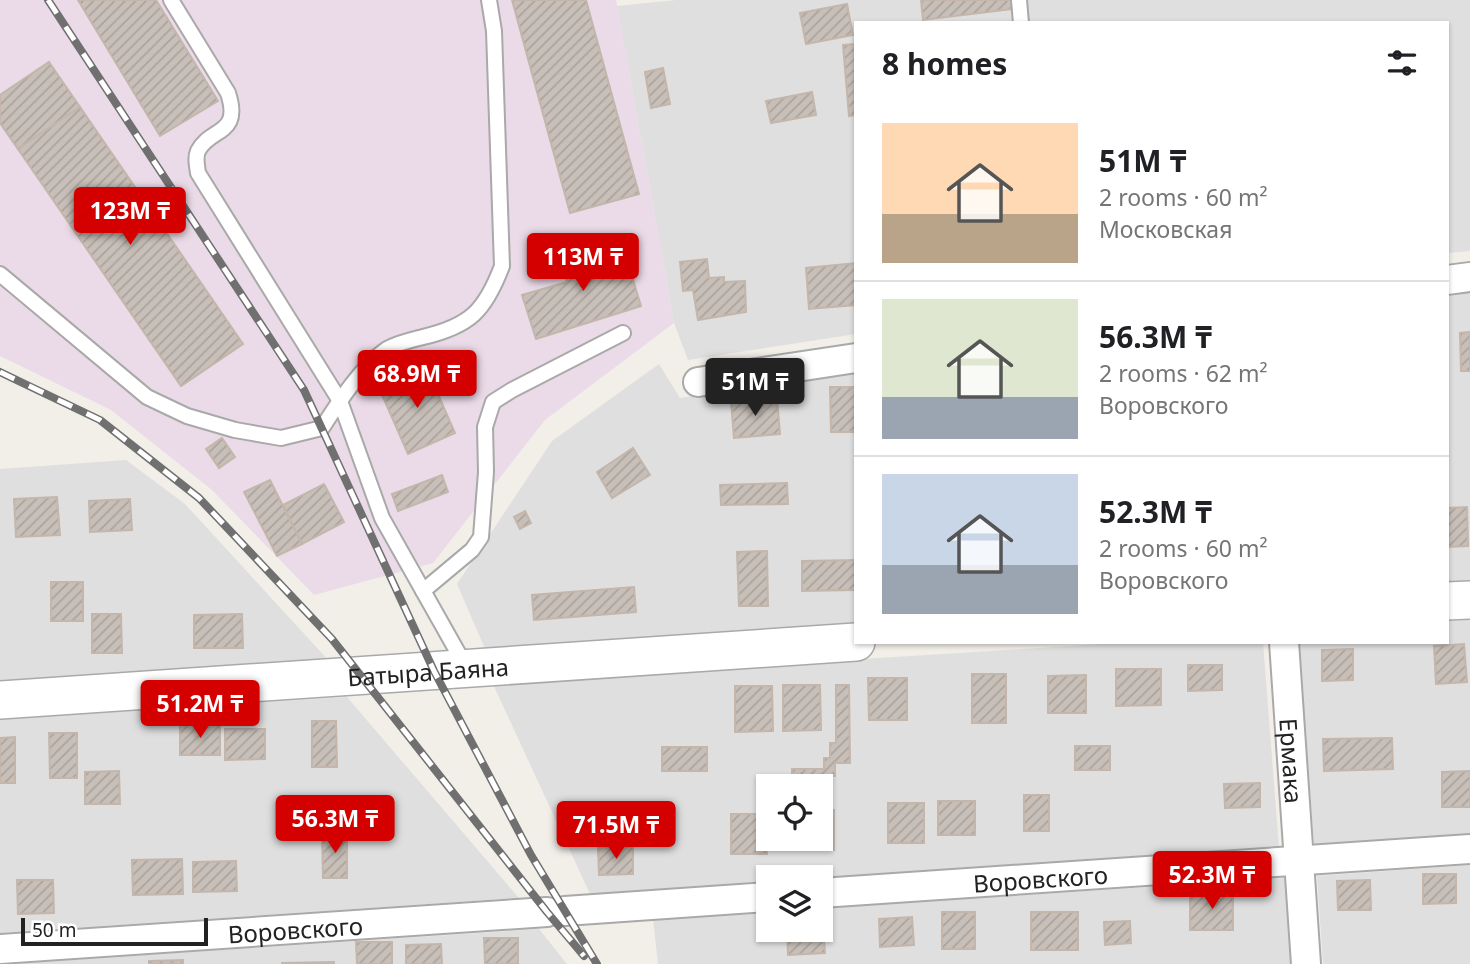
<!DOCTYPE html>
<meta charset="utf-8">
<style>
:root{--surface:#fff;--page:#f6f6f6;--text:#202124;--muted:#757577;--line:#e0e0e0;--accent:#d40000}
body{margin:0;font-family:"Noto Sans",sans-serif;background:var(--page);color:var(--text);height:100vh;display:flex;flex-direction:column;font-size:26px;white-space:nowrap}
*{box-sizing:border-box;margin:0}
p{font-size:23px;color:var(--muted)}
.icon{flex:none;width:38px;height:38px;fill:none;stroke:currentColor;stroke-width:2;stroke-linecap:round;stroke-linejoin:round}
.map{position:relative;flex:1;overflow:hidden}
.details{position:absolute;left:854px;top:21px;width:595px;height:623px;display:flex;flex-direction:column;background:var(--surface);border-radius:0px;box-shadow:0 2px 5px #0004}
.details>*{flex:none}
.fabs{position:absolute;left:756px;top:774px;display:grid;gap:14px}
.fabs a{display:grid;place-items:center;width:77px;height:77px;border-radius:0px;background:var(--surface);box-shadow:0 2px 5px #0004;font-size:35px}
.scale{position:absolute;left:21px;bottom:18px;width:187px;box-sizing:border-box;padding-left:7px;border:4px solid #222;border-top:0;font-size:19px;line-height:24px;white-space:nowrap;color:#222;-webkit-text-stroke:5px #fff;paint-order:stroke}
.price{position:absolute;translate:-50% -60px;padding:0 16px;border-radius:7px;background:var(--accent);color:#fff;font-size:23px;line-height:46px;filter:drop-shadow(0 2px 4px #0008)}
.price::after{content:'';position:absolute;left:50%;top:42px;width:21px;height:16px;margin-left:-10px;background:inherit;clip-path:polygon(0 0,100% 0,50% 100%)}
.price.active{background:#222;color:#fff}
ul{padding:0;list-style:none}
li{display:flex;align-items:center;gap:21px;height:175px;padding:0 28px}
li+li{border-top:2px solid var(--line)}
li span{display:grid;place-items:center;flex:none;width:196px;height:140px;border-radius:0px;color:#555}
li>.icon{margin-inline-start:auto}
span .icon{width:84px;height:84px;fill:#fffc;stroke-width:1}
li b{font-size:30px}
h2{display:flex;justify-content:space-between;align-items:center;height:84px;padding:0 28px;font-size:30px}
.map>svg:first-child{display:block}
</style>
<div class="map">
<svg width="1470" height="964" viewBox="0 0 1470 964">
<defs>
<pattern id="building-hatch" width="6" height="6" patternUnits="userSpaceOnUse" patternTransform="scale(1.75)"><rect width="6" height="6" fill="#c7bfb8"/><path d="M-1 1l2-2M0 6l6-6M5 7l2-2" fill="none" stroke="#aba49e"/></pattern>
</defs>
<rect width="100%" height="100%" fill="#f2efe9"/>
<!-- residential -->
<g fill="#e0dfdf" fill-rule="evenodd">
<polygon points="676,0 1470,0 1470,251 1447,253 1447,23 856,23 856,334 688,360 674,323 617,6"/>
<polygon points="1470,290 1470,584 1447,586 1447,292"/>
<polygon points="659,364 680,398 856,371 856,627 486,651 457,584 552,441"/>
<polygon points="126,460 185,504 331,663 0,686 0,469"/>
<polygon points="1470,620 1470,834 1314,844 1299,642 1447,642 1447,621"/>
<path d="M1135,642H1263L1279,847L821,878L768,877V882L590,894L492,682ZM768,786H821V838H768Z"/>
<polygon points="347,697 519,898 0,933 0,718"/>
<polygon points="1470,865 1470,964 1323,964 1317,876"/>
<polygon points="1286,878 1291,964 658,964 653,919 768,911 768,929 821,929 821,908"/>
<polygon points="539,929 567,964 10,964"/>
</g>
<!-- industrial -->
<polygon fill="#ebdbe8" points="0,0 616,0 674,323 545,420 433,563 314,595 212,490 111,410 0,356"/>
<!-- building -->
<g fill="url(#building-hatch)" stroke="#c4b6ab" stroke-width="2">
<polygon points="78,0 156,0 218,101 160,136"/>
<polygon points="512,0 586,0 639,194 570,213"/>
<polygon points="921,0 1012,0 1013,9 923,20"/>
<polygon points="847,4 853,35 806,44 800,13"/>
<polygon points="856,44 856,115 849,116 843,45"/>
<polygon points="49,62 80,107 18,149 0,123 0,95"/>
<polygon points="663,68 670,104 651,108 645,72"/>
<polygon points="812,92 816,115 771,123 766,101"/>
<polygon points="80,107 243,344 181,386 18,149"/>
<polygon points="607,244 614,267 628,263 641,306 536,339 522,295 567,282 560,258"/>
<polygon points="707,259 709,278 724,277 724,282 745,281 746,312 698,320 693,290 683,291 680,262"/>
<polygon points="856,263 856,305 809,309 806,268"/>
<polygon points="1470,332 1470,371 1461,371 1460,333"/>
<polygon points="426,367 455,433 408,454 379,388"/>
<polygon points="830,387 856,387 856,432 831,432"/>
<polygon points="777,398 780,434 734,438 731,402"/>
<polygon points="222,438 235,457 219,468 206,449"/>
<polygon points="633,448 650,475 612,498 597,472"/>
<polygon points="442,475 448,492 398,511 392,494"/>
<polygon points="270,480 302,544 277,556 244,492"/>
<polygon points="787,483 788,504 721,505 720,485"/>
<polygon points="324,484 344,522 302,544 283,505"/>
<polygon points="57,497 60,535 16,537 14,499"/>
<polygon points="130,499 132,530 90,532 89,501"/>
<polygon points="1467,507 1468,546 1447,547 1447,508"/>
<polygon points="525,511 531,523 520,529 514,517"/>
<polygon points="767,551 768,606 739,606 737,552"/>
<polygon points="856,560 856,590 802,591 802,561"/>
<rect x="51" y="582" width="32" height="39"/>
<polygon points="634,587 636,612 534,620 532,595"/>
<polygon points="92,614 121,614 122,653 92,653"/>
<polygon points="242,614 243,648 194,648 194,615"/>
<polygon points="1464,644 1467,682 1436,684 1434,646"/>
<polygon points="1353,649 1353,680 1322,681 1322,650"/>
<polygon points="1188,665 1222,665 1222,690 1188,691"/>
<polygon points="1116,669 1161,669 1161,705 1116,706"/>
<rect x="972" y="674" width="34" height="49"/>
<polygon points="1086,675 1086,713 1048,713 1048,676"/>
<polygon points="868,678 907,678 907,720 869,720"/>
<polygon points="783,685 820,685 821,730 783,731"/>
<polygon points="836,685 849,685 850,763 835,763 835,776 831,776 831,784 792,784 792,769 824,769 824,758 830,758 830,743 836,743"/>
<polygon points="735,686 772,686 773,731 735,732"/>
<polygon points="312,721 336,721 337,767 312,767"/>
<polygon points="220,724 220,755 180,755 180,725"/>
<polygon points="225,729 265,729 265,759 225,760"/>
<polygon points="49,733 77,733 77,778 50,778"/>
<polygon points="15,737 15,783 0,783 0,738"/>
<polygon points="1392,738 1393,769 1324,771 1323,739"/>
<rect x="1075" y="746" width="35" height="24"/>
<rect x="662" y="747" width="45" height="24"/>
<polygon points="119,771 120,804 85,804 85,772"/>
<polygon points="1470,771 1470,807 1442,807 1442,772"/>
<polygon points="1260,783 1260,807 1225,808 1224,784"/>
<rect x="1024" y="795" width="25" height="36"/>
<rect x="938" y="801" width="37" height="34"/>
<rect x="888" y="803" width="36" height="40"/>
<polygon points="821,810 834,810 834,850 798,850 798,838 821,838"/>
<rect x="731" y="814" width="36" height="40"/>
<polygon points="322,832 347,832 347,878 323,878"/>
<polygon points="633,847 633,874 599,875 598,848"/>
<polygon points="182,859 183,894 133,895 132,860"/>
<polygon points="236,861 237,891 193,892 193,862"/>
<polygon points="1423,874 1456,874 1456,903 1423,904"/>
<polygon points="17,880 53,880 54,913 18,914"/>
<polygon points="1370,880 1371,910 1338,910 1337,881"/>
<polygon points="1233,892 1233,930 1190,930 1190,893"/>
<rect x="942" y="912" width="33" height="37"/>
<rect x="1031" y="912" width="47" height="38"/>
<polygon points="912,917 914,945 880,947 879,919"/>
<polygon points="1130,921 1131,943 1105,945 1104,922"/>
<polygon points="821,926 823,926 825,953 788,955 787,929 821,929"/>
<polygon points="484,938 518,938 518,964 485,964"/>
<polygon points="356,942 392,942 392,964 357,964"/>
<polygon points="441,944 442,964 406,964 406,945"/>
<polygon points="183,960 183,964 149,964 149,961"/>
<polygon points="334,962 334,964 282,964 282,963"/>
</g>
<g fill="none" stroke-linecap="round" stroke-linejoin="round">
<!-- service casing -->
<g stroke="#a9a9a9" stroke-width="18">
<g id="service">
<path d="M171,0L228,93C242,136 210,127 198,151C195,158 197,165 198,173L340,401L382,518L466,667"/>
<polyline points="1019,0 1021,23"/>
<path d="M0,274L147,397L187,416L235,430L281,438L322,428C338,403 362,366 387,349C397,343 411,340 423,337C470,326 485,311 502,266L494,31L489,0"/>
<polyline points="423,591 472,550 481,537 486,472 485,427 493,402 512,390 623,333"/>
</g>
</g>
<!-- minor casing -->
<g stroke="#a9a9a9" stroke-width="32">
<g id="minor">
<polyline points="1447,280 1470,277"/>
<polyline points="698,382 856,358"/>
<path id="s1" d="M1284,642L1306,964"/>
<path id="s2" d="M821,893L1470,849"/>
<polyline points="565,911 768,897"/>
<path id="s3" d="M0,949L547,912"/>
</g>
</g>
<!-- tertiary casing -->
<g stroke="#a9a9a9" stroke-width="40">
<g id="tertiary">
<polyline points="1447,601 1470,600"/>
<path id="s4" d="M0,700L856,642"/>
</g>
</g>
<!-- service -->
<use href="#service" stroke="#fff" stroke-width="14"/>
<!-- minor -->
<use href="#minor" stroke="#fff" stroke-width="28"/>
<!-- tertiary -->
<use href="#tertiary" stroke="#fff" stroke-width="37"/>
<!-- rail casing -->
<g stroke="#707070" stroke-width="8">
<g id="rail">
<polyline points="48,0 304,390 434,671 531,855 597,964"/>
<polyline points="0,372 100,420 199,498 332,639 547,912 584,956"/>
</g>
</g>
<!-- rail -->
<use href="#rail" stroke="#fff" stroke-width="5" stroke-dasharray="16" stroke-linecap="butt"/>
</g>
<g text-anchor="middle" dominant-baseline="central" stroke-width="5" stroke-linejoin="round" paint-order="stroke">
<!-- street labels -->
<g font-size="24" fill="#222" stroke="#fff">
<text stroke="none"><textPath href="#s4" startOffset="429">Батыра Баяна</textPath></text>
<text stroke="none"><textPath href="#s1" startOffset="119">Ермака</textPath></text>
<text stroke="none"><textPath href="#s2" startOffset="220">Воровского</textPath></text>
<text stroke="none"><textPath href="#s3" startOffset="296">Воровского</textPath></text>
</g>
</g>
</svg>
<div class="fabs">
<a><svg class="icon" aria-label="locate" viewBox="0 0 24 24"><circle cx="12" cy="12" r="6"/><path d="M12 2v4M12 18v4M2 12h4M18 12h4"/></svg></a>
<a><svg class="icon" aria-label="layers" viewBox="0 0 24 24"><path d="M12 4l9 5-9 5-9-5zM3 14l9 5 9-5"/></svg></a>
</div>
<div class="scale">50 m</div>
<b class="price" style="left:130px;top:247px">123M ₸</b>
<b class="price" style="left:583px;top:293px">113M ₸</b>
<b class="price" style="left:417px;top:410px">68.9M ₸</b>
<b class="price active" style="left:755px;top:418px">51M ₸</b>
<b class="price" style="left:200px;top:740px">51.2M ₸</b>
<b class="price" style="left:335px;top:855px">56.3M ₸</b>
<b class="price" style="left:616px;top:861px">71.5M ₸</b>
<b class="price" style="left:1212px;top:911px">52.3M ₸</b>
<section class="details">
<h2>8 homes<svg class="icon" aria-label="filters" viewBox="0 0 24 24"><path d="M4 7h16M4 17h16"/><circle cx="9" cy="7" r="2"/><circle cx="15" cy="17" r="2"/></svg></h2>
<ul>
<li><span style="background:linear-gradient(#ffd9b3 65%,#b9a48a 0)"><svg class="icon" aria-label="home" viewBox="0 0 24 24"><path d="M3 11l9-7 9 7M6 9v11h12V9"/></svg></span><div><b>51M ₸</b><p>2 rooms · 60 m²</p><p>Московская</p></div></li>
<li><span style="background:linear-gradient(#dfe7d0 70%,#9aa5b1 0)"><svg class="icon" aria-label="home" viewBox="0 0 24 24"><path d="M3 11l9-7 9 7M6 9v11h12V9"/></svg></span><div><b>56.3M ₸</b><p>2 rooms · 62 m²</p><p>Воровского</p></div></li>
<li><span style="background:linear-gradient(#c9d6e8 65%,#9aa5b1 0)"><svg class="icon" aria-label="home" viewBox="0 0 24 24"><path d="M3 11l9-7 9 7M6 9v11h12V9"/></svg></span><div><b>52.3M ₸</b><p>2 rooms · 60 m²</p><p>Воровского</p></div></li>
</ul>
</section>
</div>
